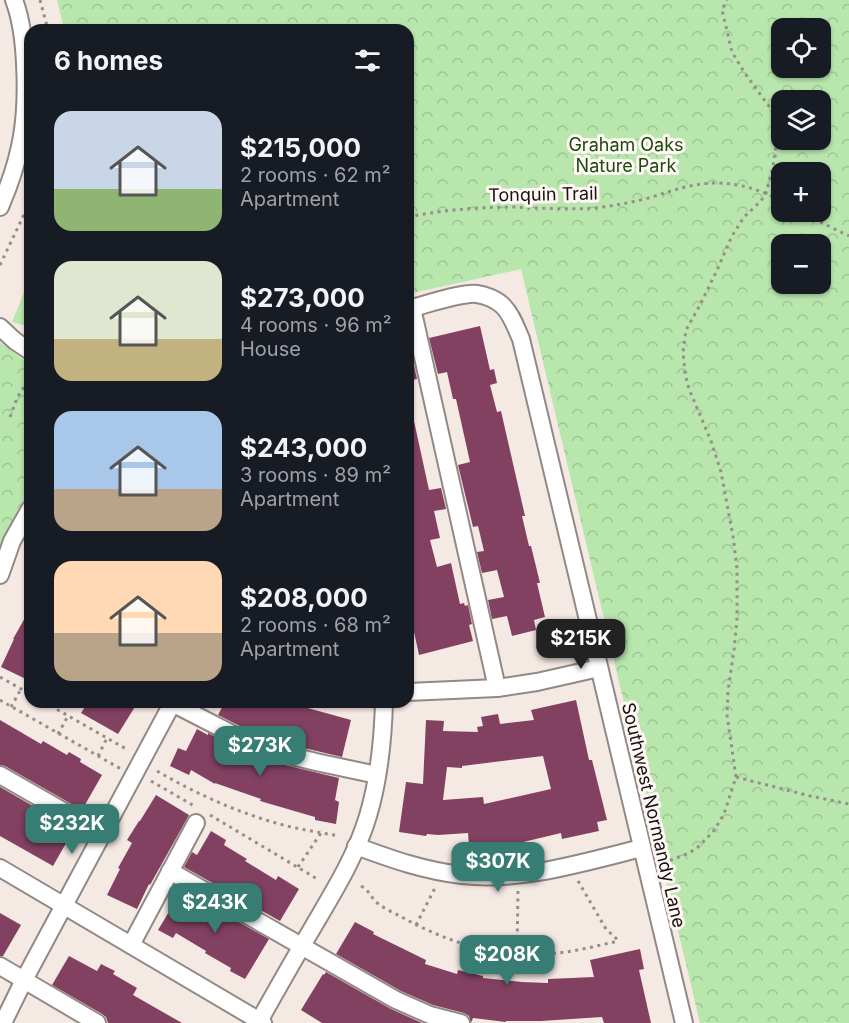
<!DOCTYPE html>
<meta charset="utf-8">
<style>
:root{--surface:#171b24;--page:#20242c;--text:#f1f3f6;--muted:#9ea1a6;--accent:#387d73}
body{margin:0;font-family:Inter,sans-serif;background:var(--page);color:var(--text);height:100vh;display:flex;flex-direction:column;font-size:22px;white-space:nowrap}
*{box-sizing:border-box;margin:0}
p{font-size:20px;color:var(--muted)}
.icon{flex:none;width:33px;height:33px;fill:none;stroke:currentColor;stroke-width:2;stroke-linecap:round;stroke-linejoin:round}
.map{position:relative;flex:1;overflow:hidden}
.sheet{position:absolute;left:24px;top:24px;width:390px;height:684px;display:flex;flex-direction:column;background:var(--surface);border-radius:18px;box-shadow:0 2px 4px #0004}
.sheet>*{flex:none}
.controls{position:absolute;left:771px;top:18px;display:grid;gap:12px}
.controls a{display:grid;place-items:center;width:60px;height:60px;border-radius:12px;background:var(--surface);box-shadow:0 2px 4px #0004;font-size:30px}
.price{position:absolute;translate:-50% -51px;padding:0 14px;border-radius:12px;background:var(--accent);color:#fff;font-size:20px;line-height:39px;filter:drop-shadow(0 2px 3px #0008)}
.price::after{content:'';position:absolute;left:50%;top:36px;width:18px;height:14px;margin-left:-9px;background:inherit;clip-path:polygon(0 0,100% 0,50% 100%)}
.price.on{background:#222;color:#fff}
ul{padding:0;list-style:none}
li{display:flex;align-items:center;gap:18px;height:150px;padding:0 30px}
li span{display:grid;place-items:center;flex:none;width:168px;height:120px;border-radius:18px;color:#555}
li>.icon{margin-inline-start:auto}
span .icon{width:72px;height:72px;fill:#fffc;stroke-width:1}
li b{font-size:26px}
h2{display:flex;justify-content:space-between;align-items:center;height:72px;padding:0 30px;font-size:26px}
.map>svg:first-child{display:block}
</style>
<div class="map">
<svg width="849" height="1023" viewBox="0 0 849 1023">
<defs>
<pattern id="park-crowns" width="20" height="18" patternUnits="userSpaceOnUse" patternTransform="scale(1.5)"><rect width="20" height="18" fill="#b8e6ad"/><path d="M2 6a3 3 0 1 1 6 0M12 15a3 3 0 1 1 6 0" fill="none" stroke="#9dc494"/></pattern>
</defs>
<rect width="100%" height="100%" fill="#f5e9e4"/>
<!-- green -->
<polygon fill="#b8e6ad" points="30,278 30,327 12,322"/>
<!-- park -->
<g fill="url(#park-crowns)" fill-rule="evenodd">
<path d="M57,0H849V1023H700L521,269L408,294V30H64ZM782,28H820V68H782ZM782,100H820V140H782ZM820,172V212H782V172ZM782,244H820V284H782Z"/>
<polygon points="0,342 30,365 30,492 19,507 0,548"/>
</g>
<!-- building -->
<g fill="#834161" fill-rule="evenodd">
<polygon points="480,326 490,370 494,369 497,383 490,385 497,412 501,411 525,516 522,516 529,546 531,546 540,583 537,583 545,617 534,620 536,630 512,636 507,616 492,619 488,600 504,597 497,570 482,573 477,552 484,551 478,526 473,527 458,465 470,462 456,399 453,399 447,372 438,374 429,338"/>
<polygon points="409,342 417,379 408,381 408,343"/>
<polygon points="408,421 414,421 429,490 441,488 446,509 434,511 440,538 430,540 437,567 451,563 460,604 464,603 465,606 468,605 472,624 469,625 473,641 419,655 408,604"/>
<polygon points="30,609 30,681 1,667 14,639 13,639"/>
<path d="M576,700L589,760H592L607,820L597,822L599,831L562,839L561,833L519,843L520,847L500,851L469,846L468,833L438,835L427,834L426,836L399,832L406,782L423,784L426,720L444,721L443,731L478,732L477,727L483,726L481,717L498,714L500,724L534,720L531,710ZM543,756L551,789L484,804L483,797L443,800L447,767L462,768V766Z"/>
<polygon points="88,702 138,702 118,734 81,713"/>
<polygon points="225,702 286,702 351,720 342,757 283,743 254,733 218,715"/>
<polygon points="0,720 41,744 43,741 67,755 69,752 81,759 80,762 102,775 82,810 5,766 0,765"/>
<polygon points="197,729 208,735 208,733 247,753 277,763 339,778 335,800 339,802 336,824 315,820 315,817 260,801 261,799 215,783 215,784 191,770 189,775 170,766 178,748 186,751"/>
<polygon points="0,787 71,828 70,829 73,831 53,866 0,836"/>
<polygon points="156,795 189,815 150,885 149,884 137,909 107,895 120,869 118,868 132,843 127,840 139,821 140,821"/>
<polygon points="211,831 226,840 224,845 247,859 245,861 276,880 278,876 299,889 280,921 184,867 192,852 197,855"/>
<polygon points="182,890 269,939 245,979 230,971 231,968 205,953 206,951 176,933 173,938 158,930"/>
<polygon points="0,913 21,925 3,956 0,956"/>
<polygon points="355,922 374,932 373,934 426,960 425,964 457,974 458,970 483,976 483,978 522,982 548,983 548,979 594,977 590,960 640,949 644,969 639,970 651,1023 604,1023 602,1017 541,1021 506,1021 506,1022 473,1018 471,1023 469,1016 464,1013 433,1005 401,991 336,954"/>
<polygon points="69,956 97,971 101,964 115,971 113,974 137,988 133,995 182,1023 108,1023 106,1017 102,1014 52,985"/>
<polygon points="326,972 391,1009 422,1023 322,1023 301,1010 323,974 324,975"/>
</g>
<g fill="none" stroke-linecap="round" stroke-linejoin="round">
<!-- minor casing -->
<g stroke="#938984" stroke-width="20">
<g id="minor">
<path d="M0,207C22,156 28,119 25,63C24,42 22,21 14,0"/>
<polyline points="412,308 497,688"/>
<path d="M408,309C425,305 462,292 477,294C486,295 497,300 503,306C512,315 516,328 521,339L684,1023"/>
<polyline points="0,327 15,341 30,351"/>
<polyline points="0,575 12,541 30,509"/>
<polyline points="408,692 497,688 537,682 599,668"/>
<polyline points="170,702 250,743 280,753 316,762 377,775"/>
<polyline points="0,775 103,834"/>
<path d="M356,846C391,859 425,871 462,875C522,882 584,862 642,848"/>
<polyline points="0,868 263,1023"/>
<polyline points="170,871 396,1000 430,1015 461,1023"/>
<polyline points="131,945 196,823"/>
<polyline points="0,966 97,1023"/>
<polyline points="3,1023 24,980 173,702"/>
<path d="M258,1023C276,991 294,959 313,927C334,891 356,856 368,816C379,779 383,740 384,702"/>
</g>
</g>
<!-- path -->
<g stroke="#978e8b" stroke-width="3" stroke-dasharray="3 4.5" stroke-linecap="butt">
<polyline points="40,0 48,30"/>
<polyline points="800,212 849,236"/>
<path d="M408,217C443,210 478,207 513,207C540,208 568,210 595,208C612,206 628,203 645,199C669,192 691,183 716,183C739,183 761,190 782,201"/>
<polyline points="0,265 30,202"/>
<path d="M10,417C15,404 19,389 30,382"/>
<polyline points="0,677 30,694"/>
<polyline points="0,700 121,769"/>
<polyline points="44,702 128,750"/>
<polyline points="334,702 348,705 355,702"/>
<polyline points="11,707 21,689"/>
<polyline points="58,734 68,716"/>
<polyline points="98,756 107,738"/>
<path d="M157,771C195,793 234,811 276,823C296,829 318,832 339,836"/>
<polyline points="736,777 810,796 849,804"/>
<polyline points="151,781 196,807"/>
<polyline points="210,815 319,880"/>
<polyline points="663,863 689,853 697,848 713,832 724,814 736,777 727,715 728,691 734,650 737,618 737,569 733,536 721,472 711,441 689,389 685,374 683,352 686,330 700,305 717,270 732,236 744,217 761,201 766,193 773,167 777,138 774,117 771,109 744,72 732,52 722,10 727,0"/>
<polyline points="298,867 321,833"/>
<polyline points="578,881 606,929 619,941"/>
<path d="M361,886C369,890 370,896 376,902C383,908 392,912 400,916C444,941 495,958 546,954C570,953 595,946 619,941"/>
<polyline points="416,925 436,886"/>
<polyline points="517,954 518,889"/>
</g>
<!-- minor -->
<use href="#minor" stroke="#fff" stroke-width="16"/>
</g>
<g text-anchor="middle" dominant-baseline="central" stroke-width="6" stroke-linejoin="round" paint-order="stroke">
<!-- park labels -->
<g font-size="18" fill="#1d4b0e" stroke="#fef7f4">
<text x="626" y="144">Graham Oaks<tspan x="626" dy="21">Nature Park</tspan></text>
</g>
<!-- street labels -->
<g font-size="18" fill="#161211" stroke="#fef7f4">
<text transform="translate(543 194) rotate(-1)">Tonquin Trail</text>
<text transform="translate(654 815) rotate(77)">Southwest Normandy Lane</text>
</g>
</g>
</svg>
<div class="controls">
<a><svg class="icon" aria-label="locate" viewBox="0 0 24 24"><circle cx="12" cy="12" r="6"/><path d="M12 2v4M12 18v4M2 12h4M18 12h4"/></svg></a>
<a><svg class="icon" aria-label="layers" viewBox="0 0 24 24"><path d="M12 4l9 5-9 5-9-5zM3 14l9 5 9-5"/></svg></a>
<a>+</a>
<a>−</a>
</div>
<b class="price on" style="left:581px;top:670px">$215K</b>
<b class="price" style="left:260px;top:777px">$273K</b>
<b class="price" style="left:72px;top:855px">$232K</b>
<b class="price" style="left:498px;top:893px">$307K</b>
<b class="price" style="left:215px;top:934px">$243K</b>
<b class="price" style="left:507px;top:986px">$208K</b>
<section class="sheet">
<h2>6 homes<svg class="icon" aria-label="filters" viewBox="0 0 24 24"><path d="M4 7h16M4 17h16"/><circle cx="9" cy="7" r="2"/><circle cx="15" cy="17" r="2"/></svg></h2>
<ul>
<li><span style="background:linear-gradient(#c9d6e8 65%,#8fb573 0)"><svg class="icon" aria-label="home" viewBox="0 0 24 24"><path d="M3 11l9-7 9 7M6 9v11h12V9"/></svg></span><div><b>$215,000</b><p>2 rooms · 62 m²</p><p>Apartment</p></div></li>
<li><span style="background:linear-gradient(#dfe7d0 65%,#c2b280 0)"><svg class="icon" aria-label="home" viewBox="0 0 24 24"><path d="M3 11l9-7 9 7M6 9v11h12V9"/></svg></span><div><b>$273,000</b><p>4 rooms · 96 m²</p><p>House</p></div></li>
<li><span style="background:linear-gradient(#a9c7e8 65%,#b9a48a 0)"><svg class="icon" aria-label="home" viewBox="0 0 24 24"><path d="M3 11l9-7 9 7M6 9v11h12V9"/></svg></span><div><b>$243,000</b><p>3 rooms · 89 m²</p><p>Apartment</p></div></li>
<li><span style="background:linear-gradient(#ffd9b3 60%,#b9a48a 0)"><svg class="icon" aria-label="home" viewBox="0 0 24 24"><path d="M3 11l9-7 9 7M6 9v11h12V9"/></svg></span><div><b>$208,000</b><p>2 rooms · 68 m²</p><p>Apartment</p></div></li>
</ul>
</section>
</div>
